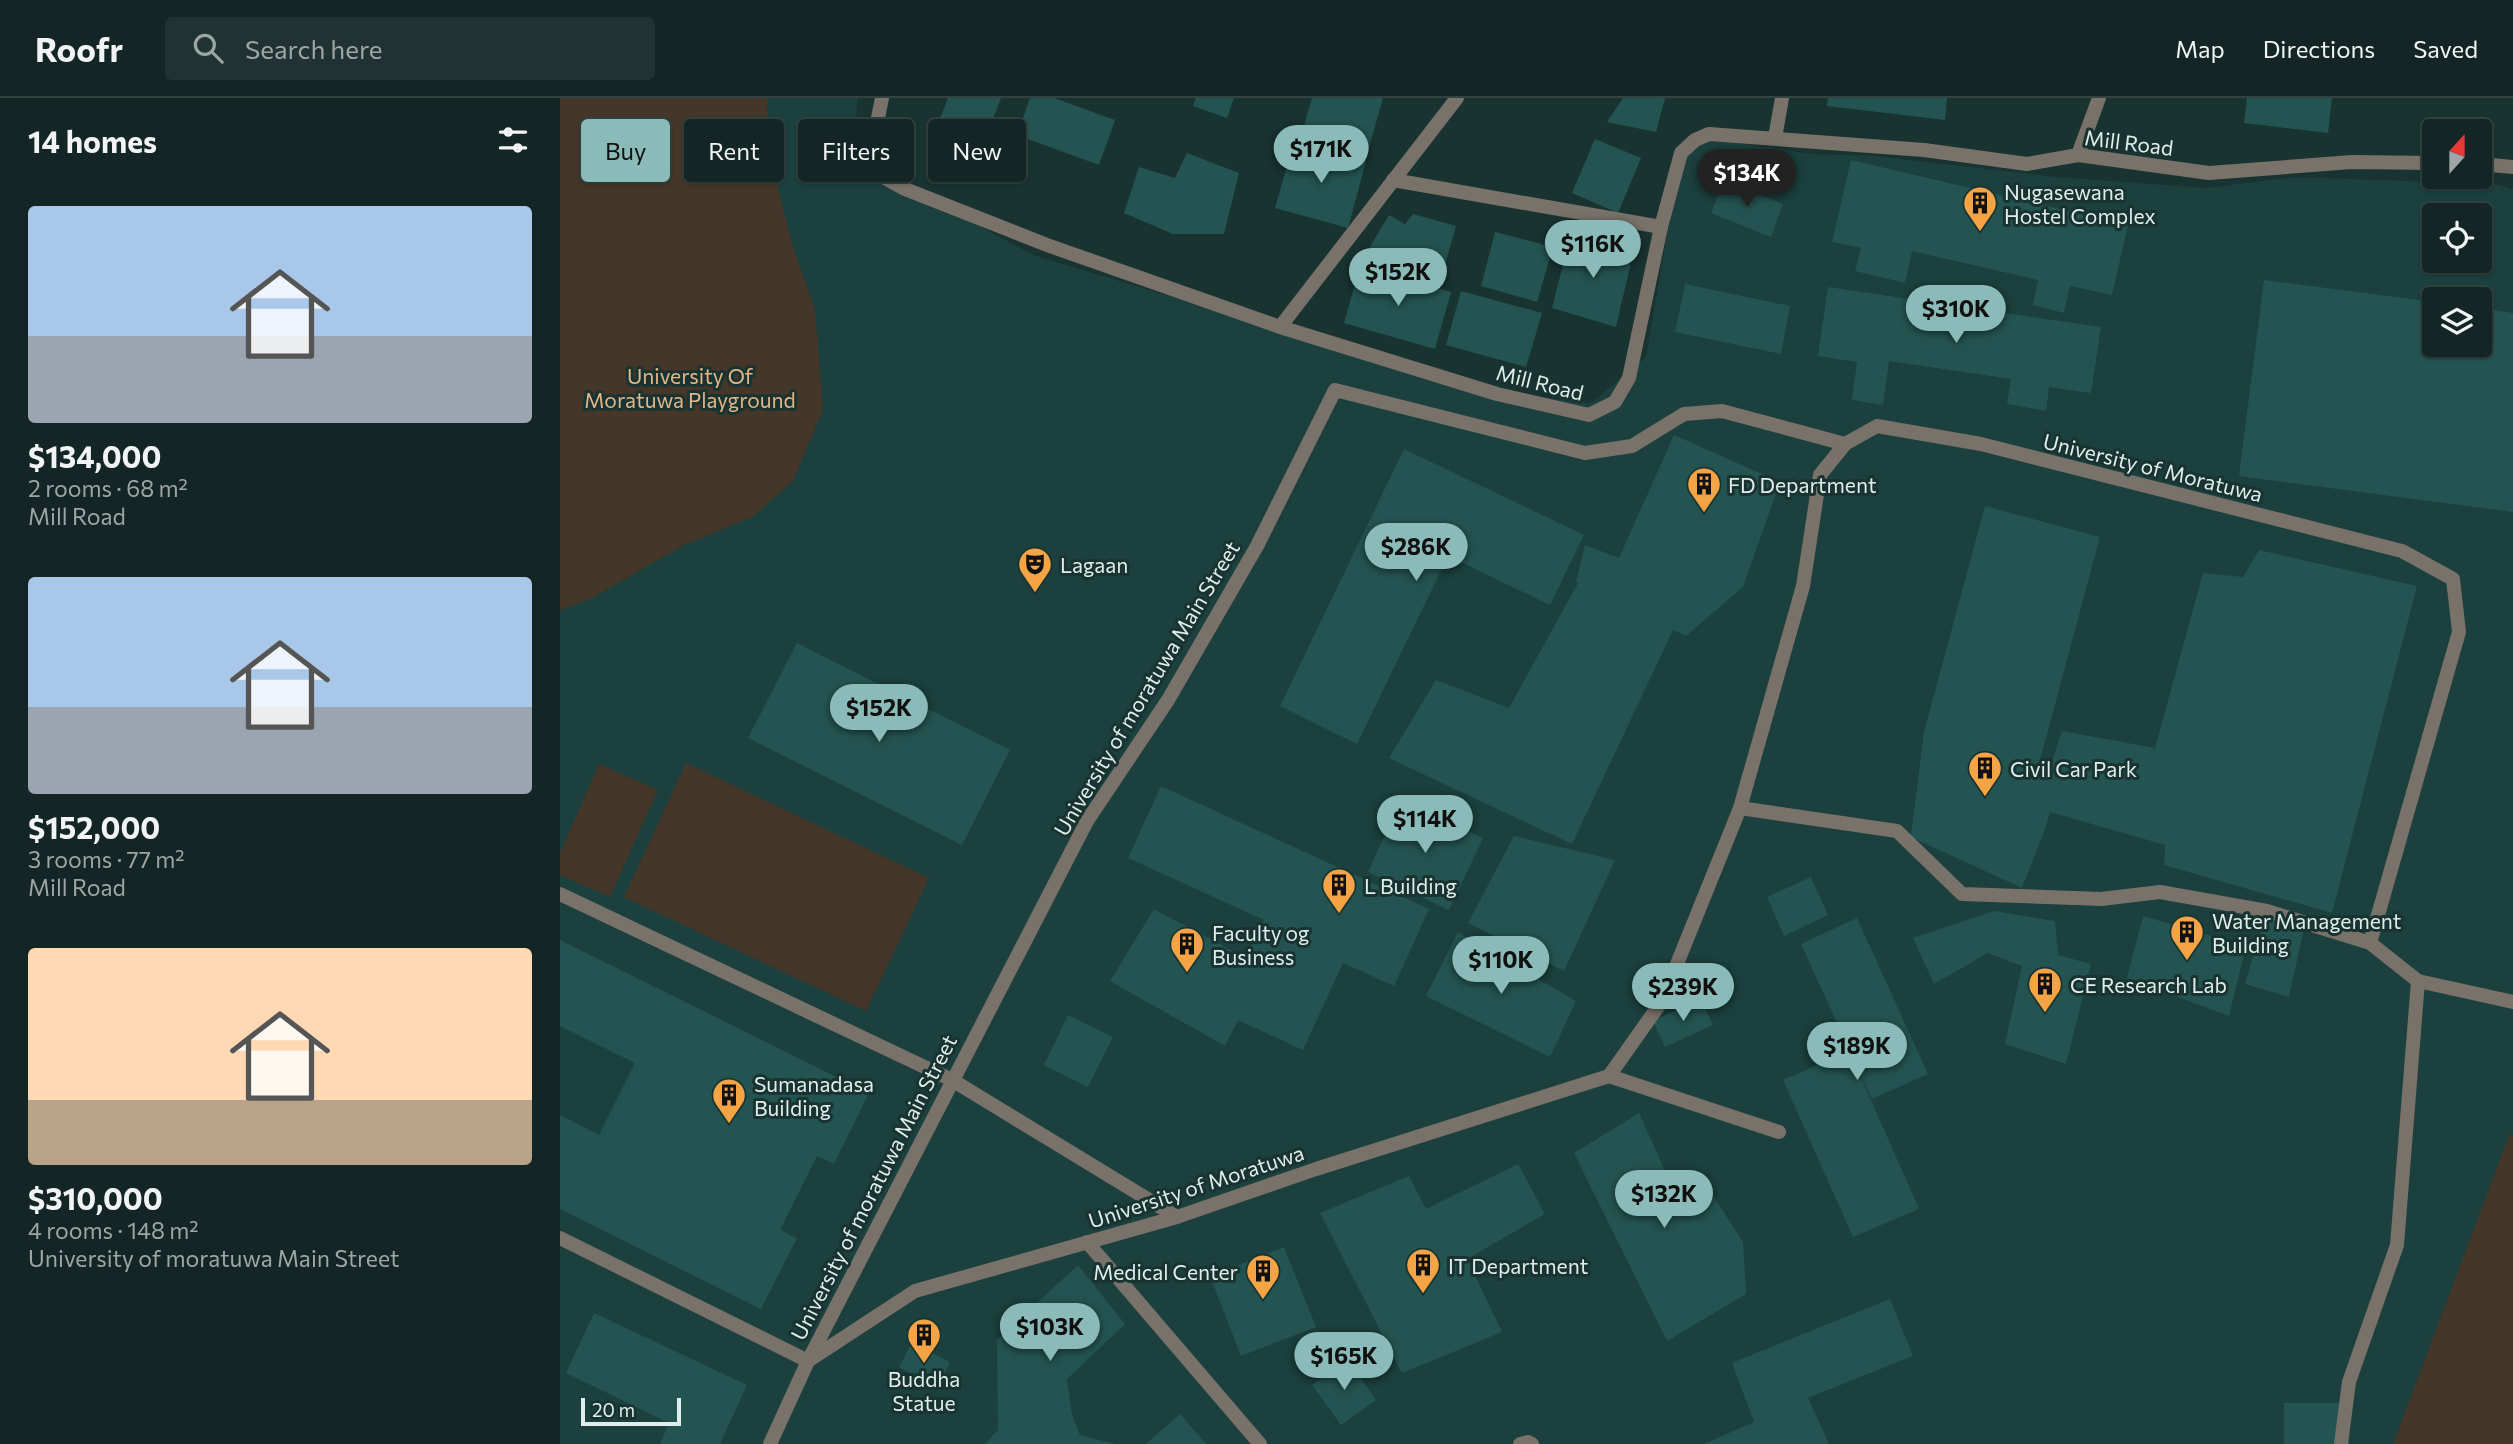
<!DOCTYPE html>
<meta charset="utf-8">
<style>
:root{--surface:#132625;--page:#203232;--text:#f1f3f6;--muted:#9da5a7;--line:#324342;--accent:#8bbbb9}
body{margin:0;font-family:Commissioner,sans-serif;background:var(--page);color:var(--text);height:100vh;display:flex;flex-direction:column;font-size:26px;white-space:nowrap}
*{box-sizing:border-box;margin:0}
p{font-size:23px;color:var(--muted)}
.icon{flex:none;width:38px;height:38px;fill:none;stroke:currentColor;stroke-width:2;stroke-linecap:round;stroke-linejoin:round}
.map{position:relative;flex:1;overflow:hidden}
.drawer{display:flex;flex-direction:column;background:var(--surface);width:560px}
.drawer>*{flex:none}
.top-card{position:absolute;left:21px;top:21px;width:665px;height:63px;display:flex;gap:14px}
.needle{width:46px;rotate:21deg}
.buttons{position:absolute;left:1862px;top:21px;display:grid;gap:14px}
.buttons a{display:grid;place-items:center;width:70px;height:70px;border-radius:7px;background:var(--surface);box-shadow:0 2px 5px #0004,0 0 0 2px var(--line);font-size:35px}
.scale{position:absolute;left:21px;bottom:18px;width:100px;box-sizing:border-box;padding-left:7px;border:4px solid #dfeeed;border-top:0;font-size:19px;line-height:24px;white-space:nowrap;color:#dfeeed;-webkit-text-stroke:5px #193331;paint-order:stroke}
.price{position:absolute;translate:-50% -60px;padding:0 16px;border-radius:24px;background:var(--accent);color:#111;font-size:23px;line-height:46px;filter:drop-shadow(0 2px 4px #0008)}
.price::after{content:'';position:absolute;left:50%;top:42px;width:21px;height:16px;margin-left:-10px;background:inherit;clip-path:polygon(0 0,100% 0,50% 100%)}
.price.active{background:#222;color:#fff}
ul{padding:0;list-style:none}
li{display:grid;align-content:center;gap:14px;height:371px;padding:0 28px}
li span{display:grid;place-items:center;height:217px;border-radius:7px;color:#555}
li>.icon{margin-inline-start:auto}
span .icon{width:126px;height:126px;fill:#fffc;stroke-width:1}
li b{font-size:30px}
h2{display:flex;justify-content:space-between;align-items:center;height:84px;padding:0 28px;font-size:30px}
.tag{padding:0 24px;border-radius:7px;background:var(--surface);box-shadow:0 2px 5px #0004,0 0 0 2px var(--line);font-size:24px;line-height:63px}
.tag.active{background:var(--accent);color:#111}
header{display:flex;align-items:center;gap:42px;box-sizing:border-box;height:98px;padding:0 35px;background:var(--surface);border-bottom:2px solid var(--line)}
header strong{font-size:33px}
nav{display:flex;gap:38px;margin-inline-start:auto;font-size:24px}
.search{width:490px;height:63px;background:var(--page);display:flex;align-items:center;gap:18px;box-sizing:border-box;padding:0 24px;border-radius:7px;color:var(--muted);font-size:26px}
main{display:flex;flex:1;min-height:0}
.map>svg:first-child{display:block}
</style>
<header>
<strong>Roofr</strong>
<div class="search"><svg class="icon" aria-label="search" viewBox="0 0 24 24"><circle cx="10" cy="10" r="6"/><path d="M15 15l6 6"/></svg>Search here</div>
<nav><a>Map</a><a>Directions</a><a>Saved</a></nav>
</header>
<main>
<section class="drawer">
<h2>14 homes<svg class="icon" aria-label="filters" viewBox="0 0 24 24"><path d="M4 7h16M4 17h16"/><circle cx="9" cy="7" r="2"/><circle cx="15" cy="17" r="2"/></svg></h2>
<ul>
<li><span style="background:linear-gradient(#a9c7e8 60%,#9aa5b1 0)"><svg class="icon" aria-label="home" viewBox="0 0 24 24"><path d="M3 11l9-7 9 7M6 9v11h12V9"/></svg></span><div><b>$134,000</b><p>2 rooms · 68 m²</p><p>Mill Road</p></div></li>
<li><span style="background:linear-gradient(#a9c7e8 60%,#9aa5b1 0)"><svg class="icon" aria-label="home" viewBox="0 0 24 24"><path d="M3 11l9-7 9 7M6 9v11h12V9"/></svg></span><div><b>$152,000</b><p>3 rooms · 77 m²</p><p>Mill Road</p></div></li>
<li><span style="background:linear-gradient(#ffd9b3 70%,#b9a48a 0)"><svg class="icon" aria-label="home" viewBox="0 0 24 24"><path d="M3 11l9-7 9 7M6 9v11h12V9"/></svg></span><div><b>$310,000</b><p>4 rooms · 148 m²</p><p>University of moratuwa Main Street</p></div></li>
</ul>
</section>
<div class="map">
<svg width="1953" height="1346" viewBox="0 0 1953 1346">
<rect width="100%" height="100%" fill="#193331"/>
<!-- built -->
<path fill="#1b403d" fill-rule="evenodd" d="M0,0H298L292,59L473,157L925,293L1031,305L1086,259L1121,55L1142,40L1253,56L1314,58L1496,79L1646,90L1734,79L1933,86L1953,91V1346H0ZM1874,117H1920V163H1874ZM1874,201H1920V247H1874Z"/>
<!-- green -->
<g fill="#443628">
<polygon points="0,0 207,0 207,14 219,96 233,149 255,212 263,311 233,383 192,419 124,447 30,501 0,512"/>
<polygon points="126,665 369,780 306,913 64,799"/>
<polygon points="39,666 98,692 50,799 0,777 0,755"/>
<polygon points="1950,1035 1953,1037 1953,1346 1833,1346"/>
</g>
<!-- building -->
<g fill="#245451">
<polygon points="388,0 441,0 420,54 374,36"/>
<polygon points="470,0 494,0 555,22 539,67 457,37"/>
<polygon points="636,0 674,0 667,20 633,8"/>
<polygon points="752,0 823,0 808,53 742,34"/>
<polygon points="1063,0 1105,0 1096,34 1047,24"/>
<polygon points="1268,0 1387,0 1385,22 1267,8"/>
<polygon points="1687,0 1772,0 1768,35 1684,25"/>
<polygon points="1035,41 1081,60 1058,115 1012,95"/>
<polygon points="734,43 806,63 788,130 715,110"/>
<polygon points="627,55 679,75 664,136 613,136 564,115 579,69 615,80"/>
<polygon points="1291,62 1568,127 1552,197 1510,188 1504,215 1473,207 1478,182 1352,153 1345,185 1295,173 1301,150 1272,144"/>
<polygon points="1164,83 1223,106 1211,139 1151,115"/>
<polygon points="853,116 896,128 881,181 808,152 829,117 845,126"/>
<polygon points="935,134 993,149 977,204 921,188"/>
<polygon points="1011,136 1074,151 1056,229 992,210"/>
<polygon points="800,169 891,194 875,251 784,225"/>
<polygon points="1704,182 1874,204 1874,247 1920,247 1920,210 1953,215 1953,414 1679,378"/>
<polygon points="1125,186 1230,208 1221,256 1115,234"/>
<polygon points="1268,189 1541,229 1531,295 1489,289 1486,313 1447,306 1451,281 1329,263 1323,307 1292,302 1297,264 1258,258"/>
<polygon points="901,193 982,215 966,269 886,247"/>
<polygon points="1114,337 1220,384 1183,489 1126,538 1113,532 1012,746 829,660 876,582 949,610 1018,485 1016,484 1025,447 1059,460"/>
<polygon points="844,351 1024,437 990,507 888,458 797,646 720,608"/>
<polygon points="1425,408 1540,439 1479,666 1492,664 1502,633 1595,650 1643,475 1683,479 1699,452 1857,488 1772,815 1604,767 1605,747 1490,714 1484,734 1462,790 1351,739 1364,634"/>
<polygon points="237,545 450,652 402,747 188,640"/>
<polygon points="601,688 869,811 834,888 783,865 743,952 678,922 665,948 550,883 594,811 686,860 704,822 568,760"/>
<polygon points="841,702 923,740 889,812 808,774"/>
<polygon points="954,738 1055,762 1004,873 908,825"/>
<polygon points="1251,779 1268,817 1224,838 1207,799"/>
<polygon points="1434,813 1495,823 1498,857 1531,866 1506,966 1445,946 1462,868 1428,855 1374,886 1353,840"/>
<polygon points="1706,816 1744,830 1729,899 1685,886"/>
<polygon points="1583,818 1686,848 1669,918 1567,880"/>
<polygon points="1297,820 1368,976 1312,1001 1292,959 1359,1111 1293,1139 1223,982 1290,953 1241,846"/>
<polygon points="898,834 1016,903 990,959 866,898"/>
<polygon points="0,842 309,995 274,1066 257,1058 220,1132 237,1140 201,1211 0,1111 0,1017 39,1037 75,965 0,928"/>
<polygon points="1141,901 1153,927 1105,949 1093,923"/>
<polygon points="508,917 553,939 528,989 484,967"/>
<polygon points="1079,1015 1120,1106 1150,1093 1183,1144 1186,1196 1107,1243 1014,1055"/>
<polygon points="958,1066 985,1116 907,1161 942,1234 842,1275 760,1115 849,1078 866,1111"/>
<polygon points="724,1149 756,1229 681,1258 650,1178"/>
<polygon points="518,1167 565,1226 507,1281 512,1317 520,1337 555,1346 425,1346 438,1332 437,1242"/>
<polygon points="1330,1201 1353,1258 1248,1300 1269,1346 1144,1346 1194,1324 1172,1265"/>
<polygon points="34,1215 187,1287 160,1346 100,1346 109,1325 6,1275"/>
<polygon points="352,1244 390,1264 377,1290 339,1269"/>
<polygon points="788,1261 816,1302 781,1327 752,1287"/>
<polygon points="1724,1305 1788,1305 1789,1346 1724,1346"/>
<polygon points="620,1316 646,1346 586,1346"/>
</g>
<g fill="none" stroke-linecap="round" stroke-linejoin="round">
<!-- lane -->
<g stroke="#79726a" stroke-width="14">
<polyline points="1215,40 1222,0"/>
<polyline points="1180,710 1337,733 1402,796 1541,801 1600,794 1707,813 1810,845 1858,883 1953,904"/>
<polyline points="0,796 392,982 617,1119"/>
<polyline points="1049,978 1219,1034"/>
<polyline points="527,1144 700,1346"/>
<polyline points="248,1263 355,1193 617,1119 756,1071 1049,978 1102,903 1180,710 1243,488 1260,377 1285,346 1317,328 1421,346 1842,453 1893,481 1899,534 1810,845"/>
<polyline points="960,1346 968,1344 972,1346"/>
<polyline points="1781,1346 1789,1284 1837,1147 1858,883"/>
</g>
<!-- street -->
<g stroke="#79726a" stroke-width="14">
<polyline points="322,0 315,35 315,56 325,80 345,91 487,147 720,229 937,296 1029,317 1055,304 1069,280 1101,129 1121,55 1135,42 1149,36 1364,52 1467,66 1518,57 1649,75 1792,64 1874,65"/>
<polyline points="1518,57 1539,0"/>
<polyline points="1920,66 1953,69"/>
<polyline points="833,82 1101,129"/>
<polyline points="720,229 897,0"/>
<polyline points="0,1140 248,1263"/>
<polyline points="210,1346 248,1263 527,723 608,602 697,448 775,292 1025,355 1072,348 1124,316 1162,313 1285,346"/>
</g>
</g>
<!-- icons -->
<defs>
<g id="building-pin" transform="scale(1.75)"><path d="M0 17L-7.5 6A9.5 9.5 0 1 1 7.5 6Z" fill="#f4a444" stroke="#193331"/><path d="M-4-6H4V6H1V3H-1V6H-4ZM-2.5-4.3h1.7v1.8h-1.7ZM.8-4.3h1.7v1.8H.8ZM-2.5-1h1.7V.8h-1.7ZM.8-1h1.7V.8H.8Z" fill="#111"/></g>
<g id="theatre-pin" transform="scale(1.75)"><path d="M0 17L-7.5 6A9.5 9.5 0 1 1 7.5 6Z" fill="#f4a444" stroke="#193331"/><path d="M-5-5.5Q0-4 5-5.5V0Q5 5 0 6Q-5 5-5 0ZM-3.3-2.5H-1v1.5H-3.3ZM1-2.5H3.3v1.5H1ZM-2.8 1Q0 5.5 2.8 1Z" fill="#111"/></g>
</defs>
<g fill-rule="evenodd">
<use href="#building-pin" x="1420" y="105"/>
<use href="#building-pin" x="1144" y="386"/>
<use href="#theatre-pin" x="475" y="466"/>
<use href="#building-pin" x="1425" y="670"/>
<use href="#building-pin" x="779" y="787"/>
<use href="#building-pin" x="1627" y="834"/>
<use href="#building-pin" x="627" y="846"/>
<use href="#building-pin" x="1485" y="886"/>
<use href="#building-pin" x="169" y="997"/>
<use href="#building-pin" x="863" y="1167"/>
<use href="#building-pin" x="703" y="1173"/>
<use href="#building-pin" x="364" y="1237"/>
</g>
<g text-anchor="middle" dominant-baseline="central" stroke-width="6" stroke-linejoin="round" paint-order="stroke">
<!-- street labels -->
<g font-size="21" fill="#dfeeed" stroke="#193331">
<text transform="translate(1569 44) rotate(7)">Mill Road</text>
<text transform="translate(980 284) rotate(14)">Mill Road</text>
<text transform="translate(1593 369) rotate(14)">University of Moratuwa</text>
<text transform="translate(586 590) rotate(-59)">University of moratuwa Main Street</text>
<text transform="translate(636 1088) rotate(-18)">University of Moratuwa</text>
<text transform="translate(313 1089) rotate(-63)">University of moratuwa Main Street</text>
</g>
<!-- poi labels -->
<g font-size="21" fill="#dfeeed" stroke="#193331" text-anchor="start">
<text x="1444" y="93">Nugasewana<tspan x="1444" dy="24">Hostel Complex</tspan></text>
<text x="1168" y="386">FD Department</text>
<text x="500" y="466">Lagaan</text>
<text x="1450" y="670">Civil Car Park</text>
<text x="804" y="787">L Building</text>
<text x="1652" y="822">Water Management<tspan x="1652" dy="24">Building</tspan></text>
<text x="652" y="834">Faculty og<tspan x="652" dy="24">Business</tspan></text>
<text x="1510" y="886">CE Research Lab</text>
<text x="194" y="985">Sumanadasa<tspan x="194" dy="24">Building</tspan></text>
<text x="888" y="1167">IT Department</text>
<text x="678" y="1173" text-anchor="end">Medical Center</text>
<text x="364" y="1280" text-anchor="middle">Buddha<tspan x="364" dy="24">Statue</tspan></text>
</g>
<!-- park labels -->
<g font-size="21" fill="#e4b687" stroke="#193331">
<text x="130" y="277">University Of<tspan x="130" dy="24">Moratuwa Playground</tspan></text>
</g>
</g>
</svg>
<div class="buttons">
<a><svg class="needle" viewBox="-14 -14 28 28"><path d="M0-13l5 13h-10z" fill="#e53935"/><path d="M0 13l5-13h-10z" fill="#9da5a7"/></svg></a>
<a><svg class="icon" aria-label="locate" viewBox="0 0 24 24"><circle cx="12" cy="12" r="6"/><path d="M12 2v4M12 18v4M2 12h4M18 12h4"/></svg></a>
<a><svg class="icon" aria-label="layers" viewBox="0 0 24 24"><path d="M12 4l9 5-9 5-9-5zM3 14l9 5 9-5"/></svg></a>
</div>
<div class="scale">20 m</div>
<b class="price" style="left:761px;top:87px">$171K</b>
<b class="price active" style="left:1187px;top:111px">$134K</b>
<b class="price" style="left:1033px;top:182px">$116K</b>
<b class="price" style="left:838px;top:210px">$152K</b>
<b class="price" style="left:1396px;top:247px">$310K</b>
<b class="price" style="left:856px;top:485px">$286K</b>
<b class="price" style="left:319px;top:646px">$152K</b>
<b class="price" style="left:865px;top:757px">$114K</b>
<b class="price" style="left:941px;top:898px">$110K</b>
<b class="price" style="left:1123px;top:925px">$239K</b>
<b class="price" style="left:1297px;top:984px">$189K</b>
<b class="price" style="left:1104px;top:1132px">$132K</b>
<b class="price" style="left:490px;top:1265px">$103K</b>
<b class="price" style="left:784px;top:1294px">$165K</b>
<div class="top-card">
<a class="tag active">Buy</a>
<a class="tag">Rent</a>
<a class="tag">Filters</a>
<a class="tag">New</a>
</div>
</div>
</main>
